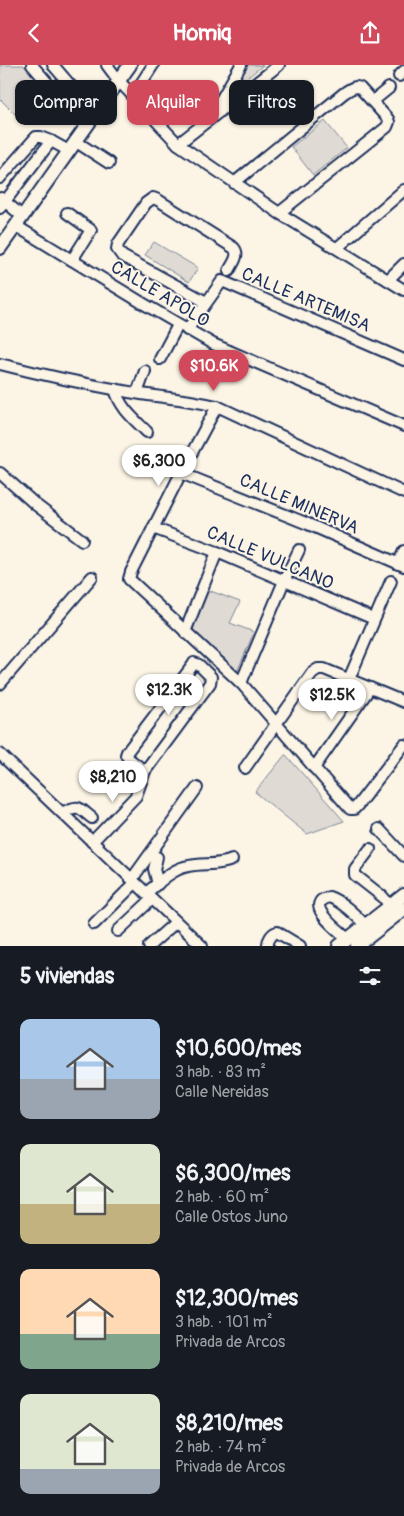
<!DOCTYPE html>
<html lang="es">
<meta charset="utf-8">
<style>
:root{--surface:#171b24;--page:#20242c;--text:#f1f3f6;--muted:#9ea1a6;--accent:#d1495b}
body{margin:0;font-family:Pangolin,sans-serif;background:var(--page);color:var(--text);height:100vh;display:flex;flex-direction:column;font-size:19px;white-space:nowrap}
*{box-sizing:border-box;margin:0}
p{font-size:16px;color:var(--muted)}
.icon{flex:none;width:28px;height:28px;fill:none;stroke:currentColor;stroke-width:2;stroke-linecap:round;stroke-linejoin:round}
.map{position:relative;height:881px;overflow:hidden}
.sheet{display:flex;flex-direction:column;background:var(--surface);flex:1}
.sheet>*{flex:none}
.hud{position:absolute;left:15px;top:15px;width:375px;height:45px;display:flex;gap:10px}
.price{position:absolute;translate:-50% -42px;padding:0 11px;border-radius:18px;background:#fff;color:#222;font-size:16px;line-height:32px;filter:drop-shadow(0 1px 2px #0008)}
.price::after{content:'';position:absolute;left:50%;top:30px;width:15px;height:11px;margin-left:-8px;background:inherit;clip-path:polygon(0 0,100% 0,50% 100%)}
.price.active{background:var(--accent);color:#fff}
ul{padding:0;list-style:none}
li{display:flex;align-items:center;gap:15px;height:125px;padding:0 20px}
li span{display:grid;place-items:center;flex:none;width:140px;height:100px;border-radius:10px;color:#555}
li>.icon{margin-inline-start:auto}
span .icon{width:60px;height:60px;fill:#fffc;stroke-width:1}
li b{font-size:21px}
h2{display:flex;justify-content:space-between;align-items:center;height:60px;padding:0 20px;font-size:21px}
.pill{padding:0 18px;border-radius:10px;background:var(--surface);box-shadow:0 1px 4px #0004;font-size:18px;line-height:45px}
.pill.active{background:var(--accent);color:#fff}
header{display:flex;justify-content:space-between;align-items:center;height:65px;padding:0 20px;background:var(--accent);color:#fff;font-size:22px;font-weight:700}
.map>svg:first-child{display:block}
</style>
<header><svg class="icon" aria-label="back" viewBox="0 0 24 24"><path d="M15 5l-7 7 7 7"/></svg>Homiq<svg class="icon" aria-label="share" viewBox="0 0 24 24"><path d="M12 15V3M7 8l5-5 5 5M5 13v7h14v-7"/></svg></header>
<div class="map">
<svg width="404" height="881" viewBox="0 0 404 881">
<rect width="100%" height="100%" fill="#fcf5e5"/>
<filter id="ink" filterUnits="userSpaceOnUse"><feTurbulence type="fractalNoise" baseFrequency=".02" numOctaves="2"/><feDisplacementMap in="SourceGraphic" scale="10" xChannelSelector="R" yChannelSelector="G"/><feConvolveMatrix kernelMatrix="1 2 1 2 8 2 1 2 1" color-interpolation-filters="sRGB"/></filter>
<g filter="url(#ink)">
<!-- green -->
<g fill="#dfdbd4" stroke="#7d8599">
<polygon points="0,0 23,0 45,22 17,51 0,34"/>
<polygon points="244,0 263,0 227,29"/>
<polygon points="325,56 347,83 313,110 291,82"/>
<polygon points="154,177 198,203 189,217 145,190"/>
<polygon points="208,525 240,537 230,558 254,567 237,607 192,567"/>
<polygon points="285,690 286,690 344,756 307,769 255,727"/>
</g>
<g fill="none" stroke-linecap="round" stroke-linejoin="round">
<!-- minor casing -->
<g stroke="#1b2f5e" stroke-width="14">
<g id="minor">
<polyline points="32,0 64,37 90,57"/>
<polyline points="53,0 71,21 98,45"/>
<polyline points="107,0 119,16 178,79 279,148 404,225"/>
<polyline points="399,11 404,6"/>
<polyline points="133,31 153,0"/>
<polyline points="373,36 389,23"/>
<polyline points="214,47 241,0"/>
<polyline points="75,76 109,98"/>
<polyline points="178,79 279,0"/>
<polyline points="0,113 36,72 41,72 51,76"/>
<path d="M234,118L344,28C349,25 354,20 360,23L388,54L389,57L387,62L279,148"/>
<polyline points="1,133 23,152"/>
<polyline points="0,143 51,76 69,86"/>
<polyline points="67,148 91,165 72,195"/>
<polyline points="16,161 144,239 213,279 404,361"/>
<polyline points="337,183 404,125"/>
<polyline points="388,215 404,199"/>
<path d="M206,237L122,191L117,184L118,179L146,138L153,133L158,135L234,183C240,190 233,198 229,206"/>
<polyline points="187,265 222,216 404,295"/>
<polyline points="160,294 178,260"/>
<path d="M0,299C43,310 85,319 129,327C158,332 187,334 217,341L404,428"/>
<path d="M115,324C120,343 134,354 147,367"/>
<polyline points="137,328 145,306"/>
<polyline points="217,341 181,408 131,507 129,514 241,618 350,744 354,744 357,741 404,680"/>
<polyline points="0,408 36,440 82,475"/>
<polyline points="181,408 308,459 404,501"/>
<polyline points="153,463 217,487 374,554"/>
<polyline points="398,499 404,486"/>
<polyline points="185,567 217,487"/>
<polyline points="349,614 391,516"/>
<polyline points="241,618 284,516 299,485"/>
<polyline points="0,619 92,512"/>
<polyline points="0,689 202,881"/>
<polyline points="245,703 312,608 318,604 324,604 404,637"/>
<polyline points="314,703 370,623"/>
<path d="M62,748C79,739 78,742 92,753"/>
<polyline points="379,764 404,791"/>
<polyline points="92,777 136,731 145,706 210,618 211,612 199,600 194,598 193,600 127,687 126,690 129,694 145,706"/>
<polyline points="370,784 355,804 355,810 383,832 390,841"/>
<polyline points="157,792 154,804 158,819"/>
<polyline points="132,814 197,723"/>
<path d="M146,828C159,818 173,803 189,801C204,798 218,801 232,795"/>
<polyline points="94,859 135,818"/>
<polyline points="118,866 152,834"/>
<path d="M348,874C340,867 301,838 329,832C341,836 357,851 365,860"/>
<polyline points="149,881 176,857"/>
<path d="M268,881C267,876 272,868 277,867L300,881"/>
</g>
</g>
<!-- major casing -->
<g stroke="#1b2f5e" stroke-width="16">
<g id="major">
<polyline points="0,183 130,0"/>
<polyline points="339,881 404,830"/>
<polyline points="357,881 404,844"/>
</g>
</g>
<!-- minor -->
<use href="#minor" stroke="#fcf5e5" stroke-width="10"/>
<!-- major -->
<use href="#major" stroke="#fcf5e5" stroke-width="12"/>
</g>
</g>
<g text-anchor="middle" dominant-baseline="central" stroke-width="4" stroke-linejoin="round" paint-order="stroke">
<!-- street labels -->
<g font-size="18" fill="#1b2f5e" stroke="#fcf5e5">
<text transform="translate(160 229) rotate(31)">CALLE APOLO</text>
<text transform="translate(306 235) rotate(23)">CALLE ARTEMISA</text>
<text transform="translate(299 439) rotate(23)">CALLE MINERVA</text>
<text transform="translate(270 493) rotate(23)">CALLE VULCANO</text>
</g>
</g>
</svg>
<b class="price active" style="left:214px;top:327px">$10.6K</b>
<b class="price" style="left:159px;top:422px">$6,300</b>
<b class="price" style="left:169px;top:651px">$12.3K</b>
<b class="price" style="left:332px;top:656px">$12.5K</b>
<b class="price" style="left:113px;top:738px">$8,210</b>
<div class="hud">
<a class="pill">Comprar</a>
<a class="pill active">Alquilar</a>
<a class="pill">Filtros</a>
</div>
</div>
<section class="sheet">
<h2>5 viviendas<svg class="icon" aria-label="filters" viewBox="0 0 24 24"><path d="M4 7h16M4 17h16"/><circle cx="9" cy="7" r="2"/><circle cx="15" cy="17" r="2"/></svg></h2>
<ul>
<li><span style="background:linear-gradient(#a9c7e8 60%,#9aa5b1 0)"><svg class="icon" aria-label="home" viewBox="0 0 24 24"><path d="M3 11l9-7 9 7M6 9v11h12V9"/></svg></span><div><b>$10,600/mes</b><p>3 hab. · 83 m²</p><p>Calle Nereidas</p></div></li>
<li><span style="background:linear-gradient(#dfe7d0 60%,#c2b280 0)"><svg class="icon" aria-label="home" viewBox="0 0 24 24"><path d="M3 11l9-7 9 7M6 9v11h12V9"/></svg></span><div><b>$6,300/mes</b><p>2 hab. · 60 m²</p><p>Calle Ostos Juno</p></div></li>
<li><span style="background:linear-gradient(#ffd9b3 65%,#7fa58c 0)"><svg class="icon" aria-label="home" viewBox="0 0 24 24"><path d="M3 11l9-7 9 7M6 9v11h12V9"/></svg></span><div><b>$12,300/mes</b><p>3 hab. · 101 m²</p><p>Privada de Arcos</p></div></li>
<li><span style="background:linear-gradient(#dfe7d0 75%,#9aa5b1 0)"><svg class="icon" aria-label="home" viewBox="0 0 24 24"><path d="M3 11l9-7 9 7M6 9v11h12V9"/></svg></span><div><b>$8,210/mes</b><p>2 hab. · 74 m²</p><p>Privada de Arcos</p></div></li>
</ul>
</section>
